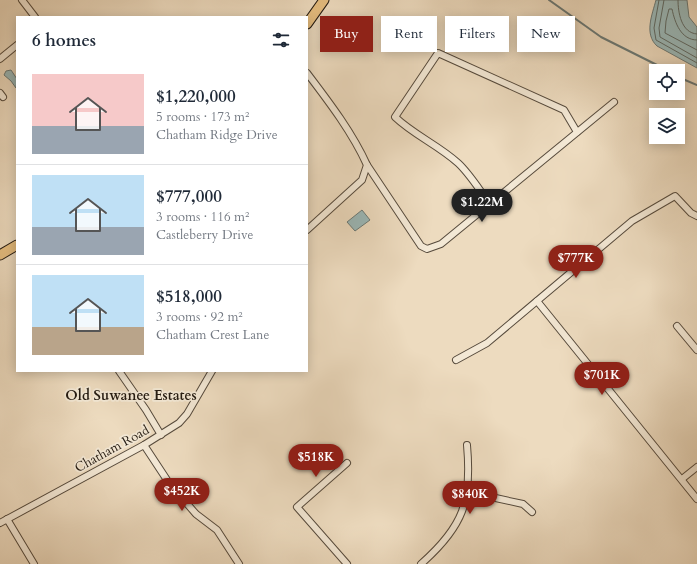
<!DOCTYPE html>
<meta charset="utf-8">
<style>
:root{--surface:#fff;--page:#f2f2f3;--text:#1f2937;--muted:#747a83;--line:#e0e1e3;--accent:#8f2418}
body{margin:0;font-family:Cardo,serif;background:var(--page);color:var(--text);height:100vh;display:flex;flex-direction:column;font-size:15px;white-space:nowrap}
*{box-sizing:border-box;margin:0}
p{font-size:13px;color:var(--muted)}
.icon{flex:none;width:22px;height:22px;fill:none;stroke:currentColor;stroke-width:2;stroke-linecap:round;stroke-linejoin:round}
.map{position:relative;flex:1;overflow:hidden}
.sheet{position:absolute;left:16px;top:16px;width:292px;height:356px;display:flex;flex-direction:column;background:var(--surface);border-radius:0px;box-shadow:0 2px 10px #0003}
.sheet>*{flex:none}
.banner{position:absolute;left:320px;top:16px;width:317px;height:36px;display:flex;gap:8px}
.controls{position:absolute;left:649px;top:64px;display:grid;gap:8px}
.controls a{display:grid;place-items:center;width:36px;height:36px;border-radius:0px;background:var(--surface);box-shadow:0 2px 10px #0003;font-size:20px}
.price{position:absolute;translate:-50% -34px;padding:0 9px;border-radius:14px;background:var(--accent);color:#fff;font-size:13px;line-height:26px;filter:drop-shadow(0 1px 2px #0008)}
.price::after{content:'';position:absolute;left:50%;top:24px;width:12px;height:9px;margin-left:-6px;background:inherit;clip-path:polygon(0 0,100% 0,50% 100%)}
.price.active{background:#222;color:#fff}
ul{padding:0;list-style:none}
li{display:flex;align-items:center;gap:12px;height:100px;padding:0 16px}
li+li{border-top:1px solid var(--line)}
li span{display:grid;place-items:center;flex:none;width:112px;height:80px;border-radius:0px;color:#555}
li>.icon{margin-inline-start:auto}
span .icon{width:48px;height:48px;fill:#fffc;stroke-width:1}
li b{font-size:17px}
h2{display:flex;justify-content:space-between;align-items:center;height:48px;padding:0 16px;font-size:17px}
.pill{padding:0 14px;border-radius:0px;background:var(--surface);box-shadow:0 2px 10px #0003;font-size:14px;line-height:36px}
.pill.active{background:var(--accent);color:#fff}
.map>svg:first-child{display:block}
</style>
<div class="map">
<svg width="697" height="564" viewBox="0 0 697 564">
<rect width="100%" height="100%" fill="#eddbbf"/>
<filter id="stains"><feTurbulence type="fractalNoise" baseFrequency=".005" numOctaves="4"/><feColorMatrix values="0 0 0 0 .2 0 0 0 0 .09 0 0 0 0 .02 0 0 0 .5 -.17"/></filter>
<radialGradient id="worn" r=".72"><stop offset=".6" stop-color="#630" stop-opacity="0"/><stop offset="1" stop-color="#630" stop-opacity=".3"/></radialGradient>
<!-- water -->
<g fill="#9bb9b9" stroke="#6b7976">
<path d="M656,0H687L689,17L697,27V68L657,46C644,34 652,15 656,0Z"/>
<polygon points="11,70 17,79 16,88 11,81 4,75 6,71"/>
<polygon points="362,210 370,220 355,231 347,222"/>
</g>
<g fill="none" stroke-linecap="round" stroke-linejoin="round">
<!-- shore -->
<g stroke="#5f6a65" stroke-width="1">
<polyline points="659,0 654,28 656,40 697,63"/>
<polyline points="664,0 659,28 660,37 697,58"/>
<path d="M678,0C678,12 681,33 697,34"/>
<path d="M697,40C681,40 675,23 672,9H669L666,21L665,33L697,50"/>
</g>
<!-- stream -->
<g stroke="#6b7976" stroke-width="2">
<polyline points="549,0 601,37 669,71"/>
<polyline points="678,77 697,85"/>
</g>
<!-- street casing -->
<g stroke="#564a3c" stroke-width="8">
<g id="street">
<polyline points="22,0 35,17"/>
<polyline points="0,59 17,45"/>
<path d="M307,73C329,102 352,132 367,165L362,180L307,230"/>
<polyline points="0,93 3,97"/>
<polyline points="367,165 421,246 427,249 441,244 614,102"/>
<path d="M490,204C480,191 470,174 458,163C438,145 414,135 395,117L438,53L564,110L577,132"/>
<polyline points="537,301 697,499"/>
<polyline points="677,326 697,350"/>
<polyline points="456,360 487,343 632,221 675,196 691,213 697,216"/>
<polyline points="119,371 146,410 161,435"/>
<polyline points="144,445 169,483 196,514 217,530 239,564"/>
<polyline points="682,479 697,467"/>
<polyline points="468,492 523,504 532,512"/>
<polyline points="7,519 34,564"/>
<polyline points="0,523 144,445 179,423 187,414 212,371"/>
<polyline points="347,564 297,507 347,463"/>
<path d="M421,564C464,526 472,501 467,445"/>
</g>
</g>
<!-- primary casing -->
<g stroke="#231a11" stroke-width="11">
<g id="primary">
<polyline points="307,24 324,0"/>
<polyline points="0,255 17,245"/>
</g>
</g>
<!-- street -->
<use href="#street" stroke="#f3e8d5" stroke-width="6"/>
<!-- primary -->
<use href="#primary" stroke="#e6be80" stroke-width="9"/>
</g>
<g text-anchor="middle" dominant-baseline="central" stroke-width="3.5" stroke-linejoin="round" paint-order="stroke">
<!-- street labels -->
<g font-size="13" fill="#231a11" stroke="#f3e8d5">
<text transform="translate(112 449) rotate(-29)">Chatham Road</text>
</g>
<!-- neighbourhood labels -->
<g font-size="14" font-weight="bold" fill="#231a11" stroke="#f3e8d5">
<text x="131" y="395">Old Suwanee Estates</text>
</g>
</g>
<rect width="100%" height="100%" filter="url(#stains)"/>
<rect width="100%" height="100%" fill="url(#worn)"/>
</svg>
<div class="controls">
<a><svg class="icon" aria-label="locate" viewBox="0 0 24 24"><circle cx="12" cy="12" r="6"/><path d="M12 2v4M12 18v4M2 12h4M18 12h4"/></svg></a>
<a><svg class="icon" aria-label="layers" viewBox="0 0 24 24"><path d="M12 4l9 5-9 5-9-5zM3 14l9 5 9-5"/></svg></a>
</div>
<b class="price active" style="left:482px;top:223px">$1.22M</b>
<b class="price" style="left:576px;top:279px">$777K</b>
<b class="price" style="left:602px;top:396px">$701K</b>
<b class="price" style="left:316px;top:478px">$518K</b>
<b class="price" style="left:182px;top:512px">$452K</b>
<b class="price" style="left:470px;top:515px">$840K</b>
<div class="banner">
<a class="pill active">Buy</a>
<a class="pill">Rent</a>
<a class="pill">Filters</a>
<a class="pill">New</a>
</div>
<section class="sheet">
<h2>6 homes<svg class="icon" aria-label="filters" viewBox="0 0 24 24"><path d="M4 7h16M4 17h16"/><circle cx="9" cy="7" r="2"/><circle cx="15" cy="17" r="2"/></svg></h2>
<ul>
<li><span style="background:linear-gradient(#f6c9c9 65%,#9aa5b1 0)"><svg class="icon" aria-label="home" viewBox="0 0 24 24"><path d="M3 11l9-7 9 7M6 9v11h12V9"/></svg></span><div><b>$1,220,000</b><p>5 rooms · 173 m²</p><p>Chatham Ridge Drive</p></div></li>
<li><span style="background:linear-gradient(#bfe0f5 65%,#9aa5b1 0)"><svg class="icon" aria-label="home" viewBox="0 0 24 24"><path d="M3 11l9-7 9 7M6 9v11h12V9"/></svg></span><div><b>$777,000</b><p>3 rooms · 116 m²</p><p>Castleberry Drive</p></div></li>
<li><span style="background:linear-gradient(#bfe0f5 65%,#b9a48a 0)"><svg class="icon" aria-label="home" viewBox="0 0 24 24"><path d="M3 11l9-7 9 7M6 9v11h12V9"/></svg></span><div><b>$518,000</b><p>3 rooms · 92 m²</p><p>Chatham Crest Lane</p></div></li>
</ul>
</section>
</div>
